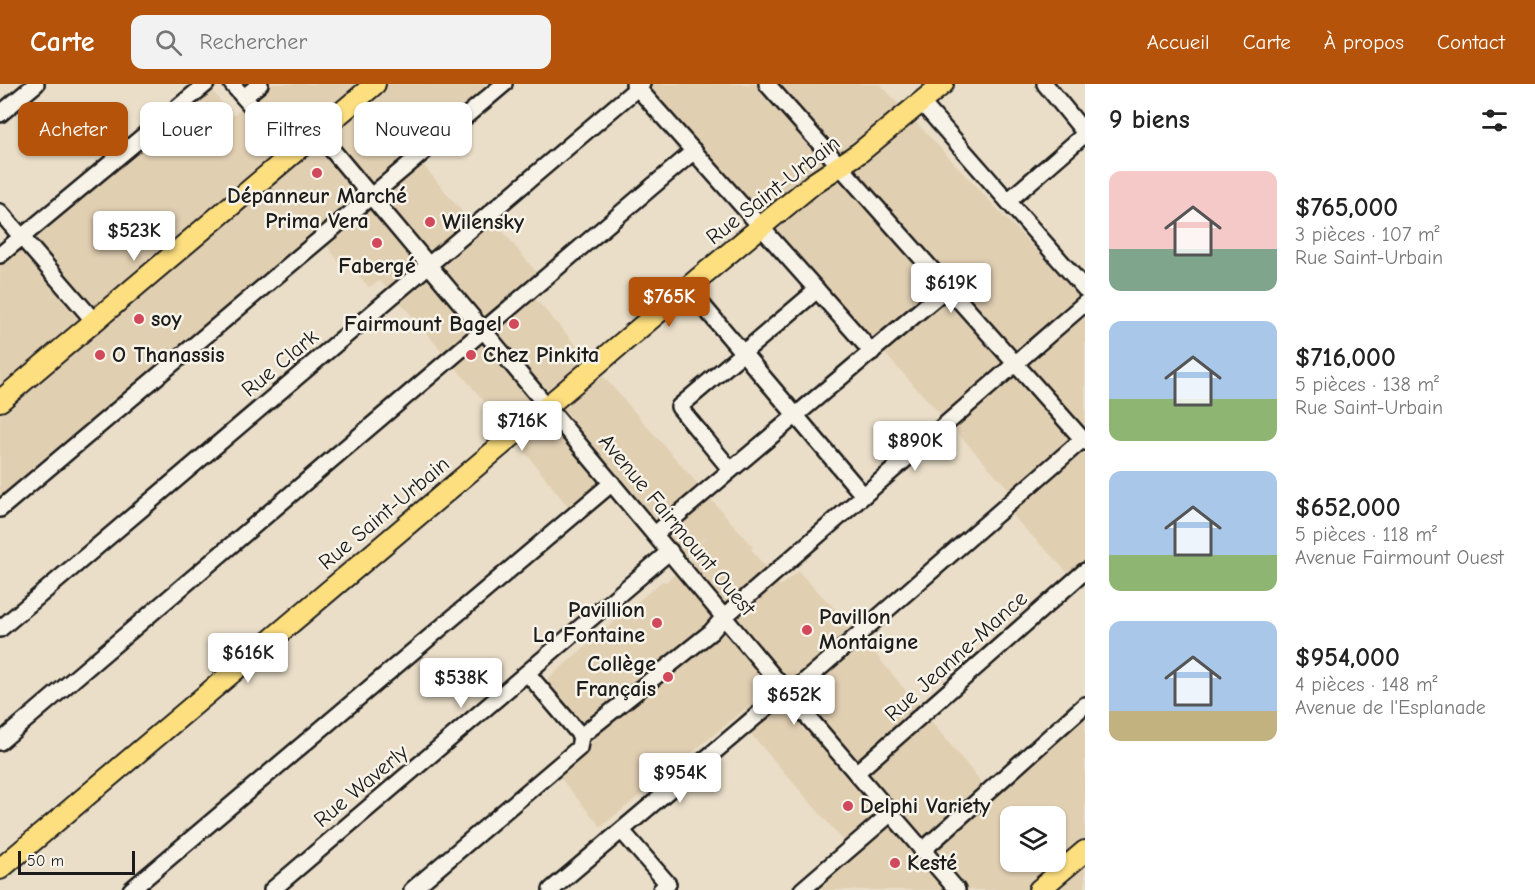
<!DOCTYPE html>
<html lang="fr">
<meta charset="utf-8">
<style>
:root{--surface:#fff;--page:#f2f2f2;--text:#222;--muted:#767676;--accent:#b45309}
body{margin:0;font-family:"Comic Neue",sans-serif;background:var(--page);color:var(--text);height:100vh;display:flex;flex-direction:column;font-size:22px;white-space:nowrap}
*{box-sizing:border-box;margin:0}
p{font-size:20px;color:var(--muted)}
.icon{flex:none;width:33px;height:33px;fill:none;stroke:currentColor;stroke-width:2;stroke-linecap:round;stroke-linejoin:round}
.map{position:relative;flex:1;overflow:hidden}
.drawer{display:flex;flex-direction:column;background:var(--surface);width:450px}
.drawer>*{flex:none}
.banner{position:absolute;left:18px;top:18px;width:570px;height:54px;display:flex;gap:12px}
.fabs{position:absolute;left:1000px;top:722px;display:grid;gap:12px}
.fabs a{display:grid;place-items:center;width:66px;height:66px;border-radius:12px;background:var(--surface);box-shadow:0 2px 4px #0004;font-size:30px}
.scale{position:absolute;left:18px;bottom:15px;width:117px;box-sizing:border-box;padding-left:6px;border:3px solid #1c1c1c;border-top:0;font-size:16px;line-height:21px;white-space:nowrap;color:#1c1c1c;-webkit-text-stroke:4px #f7f3e8;paint-order:stroke}
.price{position:absolute;translate:-50% -51px;padding:0 14px;border-radius:6px;background:#fff;color:#222;font-size:20px;line-height:39px;filter:drop-shadow(0 2px 3px #0008)}
.price::after{content:'';position:absolute;left:50%;top:36px;width:18px;height:14px;margin-left:-9px;background:inherit;clip-path:polygon(0 0,100% 0,50% 100%)}
.price.on{background:var(--accent);color:#fff}
ul{padding:0;list-style:none}
li{display:flex;align-items:center;gap:18px;height:150px;padding:0 24px}
li span{display:grid;place-items:center;flex:none;width:168px;height:120px;border-radius:12px;color:#555}
li>.icon{margin-inline-start:auto}
span .icon{width:72px;height:72px;fill:#fffc;stroke-width:1}
li b{font-size:26px}
h2{display:flex;justify-content:space-between;align-items:center;height:72px;padding:0 24px;font-size:26px}
.chip{padding:0 21px;border-radius:12px;background:var(--surface);box-shadow:0 2px 4px #0004;font-size:21px;line-height:54px}
.chip.on{background:var(--accent);color:#fff}
header{display:flex;align-items:center;gap:36px;box-sizing:border-box;height:84px;padding:0 30px;background:var(--accent);color:#fff}
header strong{font-size:28px}
nav{display:flex;gap:33px;margin-inline-start:auto;font-size:21px}
.search{width:420px;height:54px;background:var(--page);display:flex;align-items:center;gap:15px;box-sizing:border-box;padding:0 21px;border-radius:12px;color:var(--muted);font-size:22px}
main{display:flex;flex:1;min-height:0}
.map>svg:first-child{display:block}
</style>
<header>
<strong>Carte</strong>
<div class="search"><svg class="icon" aria-label="search" viewBox="0 0 24 24"><circle cx="10" cy="10" r="6"/><path d="M15 15l6 6"/></svg>Rechercher</div>
<nav><a>Accueil</a><a>Carte</a><a>À propos</a><a>Contact</a></nav>
</header>
<main>
<div class="map">
<svg width="1085" height="806" viewBox="0 0 1085 806">
<rect width="100%" height="100%" fill="#eadec8"/>
<filter id="ink" filterUnits="userSpaceOnUse"><feTurbulence type="fractalNoise" baseFrequency=".0167" numOctaves="2"/><feDisplacementMap in="SourceGraphic" scale="12" xChannelSelector="R" yChannelSelector="G"/><feConvolveMatrix kernelMatrix="1 2 1 2 8 2 1 2 1" color-interpolation-filters="sRGB"/></filter>
<g filter="url(#ink)">
<!-- built -->
<g fill="#e1cfb2" fill-rule="evenodd">
<path d="M268,0H510L419,76L469,136L484,124L541,194L533,212L753,463L751,465L780,502L798,487L859,550L987,705L1085,616V806H822L813,795L849,763L737,634L755,617L601,743L556,689L594,656L544,598L662,497L666,498L700,468L696,463L708,452L676,477L608,399L573,429L494,329L406,225L380,197L369,203L346,177L340,180L324,157L0,427V173L23,154L43,146L211,5L233,32ZM1011,732H1056V777H1011Z"/>
<polygon points="638,0 880,0 1085,218 1085,496 1079,500 1004,423 1016,413"/>
</g>
<g fill="none" stroke-linecap="round" stroke-linejoin="round">
<!-- minor casing -->
<g stroke="#1c1c1c" stroke-width="20">
<g id="minor">
<polyline points="232,0 293,69"/>
<polyline points="634,0 872,268"/>
<polyline points="767,0 1085,358"/>
<polyline points="1045,0 1085,49"/>
<polyline points="244,13 260,0"/>
<polyline points="921,18 1085,205"/>
<polyline points="0,30 36,0"/>
<polyline points="318,49 789,611 957,806"/>
<polyline points="1008,117 1085,50"/>
<polyline points="0,128 94,237"/>
<polyline points="0,171 206,0"/>
<polyline points="688,204 863,411"/>
<polyline points="730,385 679,323 817,206"/>
<polyline points="0,425 504,0"/>
<polyline points="655,450 948,203"/>
<polyline points="0,545 642,0"/>
<polyline points="528,590 581,652"/>
<polyline points="789,611 1083,355"/>
<polyline points="0,658 694,67"/>
<polyline points="856,689 1085,487"/>
<polyline points="622,747 668,800 661,806"/>
<polyline points="922,767 1085,621"/>
<polyline points="131,806 612,399"/>
<polyline points="272,806 670,467"/>
<polyline points="412,806 579,664 581,652 711,548 724,533 1085,219"/>
<polyline points="551,806 786,607"/>
<polyline points="802,806 890,730"/>
</g>
</g>
<!-- major casing -->
<g stroke="#1c1c1c" stroke-width="24">
<g id="major">
<polyline points="0,317 375,0"/>
<polyline points="0,785 699,194 814,99 859,69 943,0"/>
<polyline points="1039,806 1085,767"/>
</g>
</g>
<!-- minor -->
<use href="#minor" stroke="#f7f3e8" stroke-width="15"/>
<!-- major -->
<use href="#major" stroke="#fddf80" stroke-width="20"/>
</g>
</g>
<!-- markers -->
<g fill="#d1495b" stroke="#f7f3e8" stroke-width="2">
<circle cx="317" cy="89" r="6"/>
<circle cx="430" cy="138" r="6"/>
<circle cx="377" cy="159" r="6"/>
<circle cx="139" cy="235" r="6"/>
<circle cx="514" cy="240" r="6"/>
<circle cx="100" cy="271" r="6"/>
<circle cx="471" cy="271" r="6"/>
<circle cx="657" cy="539" r="6"/>
<circle cx="807" cy="546" r="6"/>
<circle cx="668" cy="593" r="6"/>
<circle cx="848" cy="722" r="6"/>
<circle cx="895" cy="779" r="6"/>
</g>
<g text-anchor="middle" dominant-baseline="central" stroke-width="5" stroke-linejoin="round" paint-order="stroke">
<!-- street labels -->
<g font-size="22" fill="#1c1c1c" stroke="#f7f3e8">
<text transform="translate(773 106) rotate(-38)">Rue Saint-Urbain</text>
<text transform="translate(280 279) rotate(-40)">Rue Clark</text>
<text transform="translate(384 429) rotate(-40)">Rue Saint-Urbain</text>
<text transform="translate(677 441) rotate(50)">Avenue Fairmount Ouest</text>
<text transform="translate(956 572) rotate(-42)">Rue Jeanne-Mance</text>
<text transform="translate(361 702) rotate(-40)">Rue Waverly</text>
</g>
<!-- poi labels -->
<g font-size="22" font-weight="bold" fill="#1c1c1c" stroke="#f7f3e8" text-anchor="start">
<text x="317" y="112" text-anchor="middle">Dépanneur Marché<tspan x="317" dy="25">Prima Vera</tspan></text>
<text x="442" y="138">Wilensky</text>
<text x="377" y="182" text-anchor="middle">Fabergé</text>
<text x="151" y="235">soy</text>
<text x="502" y="240" text-anchor="end">Fairmount Bagel</text>
<text x="112" y="271">O Thanassis</text>
<text x="483" y="271">Chez Pinkita</text>
<text x="645" y="526" text-anchor="end">Pavillion<tspan x="645" dy="25">La Fontaine</tspan></text>
<text x="819" y="533">Pavillon<tspan x="819" dy="25">Montaigne</tspan></text>
<text x="656" y="580" text-anchor="end">Collège<tspan x="656" dy="25">Français</tspan></text>
<text x="860" y="722">Delphi Variety</text>
<text x="907" y="779">Kesté</text>
</g>
</g>
</svg>
<div class="fabs">
<a><svg class="icon" aria-label="layers" viewBox="0 0 24 24"><path d="M12 4l9 5-9 5-9-5zM3 14l9 5 9-5"/></svg></a>
</div>
<div class="scale">50 m</div>
<b class="price" style="left:134px;top:178px">$523K</b>
<b class="price" style="left:951px;top:230px">$619K</b>
<b class="price on" style="left:669px;top:244px">$765K</b>
<b class="price" style="left:522px;top:368px">$716K</b>
<b class="price" style="left:915px;top:388px">$890K</b>
<b class="price" style="left:248px;top:600px">$616K</b>
<b class="price" style="left:461px;top:625px">$538K</b>
<b class="price" style="left:794px;top:642px">$652K</b>
<b class="price" style="left:680px;top:720px">$954K</b>
<div class="banner">
<a class="chip on">Acheter</a>
<a class="chip">Louer</a>
<a class="chip">Filtres</a>
<a class="chip">Nouveau</a>
</div>
</div>
<section class="drawer">
<h2>9 biens<svg class="icon" aria-label="filters" viewBox="0 0 24 24"><path d="M4 7h16M4 17h16"/><circle cx="9" cy="7" r="2"/><circle cx="15" cy="17" r="2"/></svg></h2>
<ul>
<li><span style="background:linear-gradient(#f6c9c9 65%,#7fa58c 0)"><svg class="icon" aria-label="home" viewBox="0 0 24 24"><path d="M3 11l9-7 9 7M6 9v11h12V9"/></svg></span><div><b>$765,000</b><p>3 pièces · 107 m²</p><p>Rue Saint-Urbain</p></div></li>
<li><span style="background:linear-gradient(#a9c7e8 65%,#8fb573 0)"><svg class="icon" aria-label="home" viewBox="0 0 24 24"><path d="M3 11l9-7 9 7M6 9v11h12V9"/></svg></span><div><b>$716,000</b><p>5 pièces · 138 m²</p><p>Rue Saint-Urbain</p></div></li>
<li><span style="background:linear-gradient(#a9c7e8 70%,#8fb573 0)"><svg class="icon" aria-label="home" viewBox="0 0 24 24"><path d="M3 11l9-7 9 7M6 9v11h12V9"/></svg></span><div><b>$652,000</b><p>5 pièces · 118 m²</p><p>Avenue Fairmount Ouest</p></div></li>
<li><span style="background:linear-gradient(#a9c7e8 75%,#c2b280 0)"><svg class="icon" aria-label="home" viewBox="0 0 24 24"><path d="M3 11l9-7 9 7M6 9v11h12V9"/></svg></span><div><b>$954,000</b><p>4 pièces · 148 m²</p><p>Avenue de l'Esplanade</p></div></li>
</ul>
</section>
</main>
